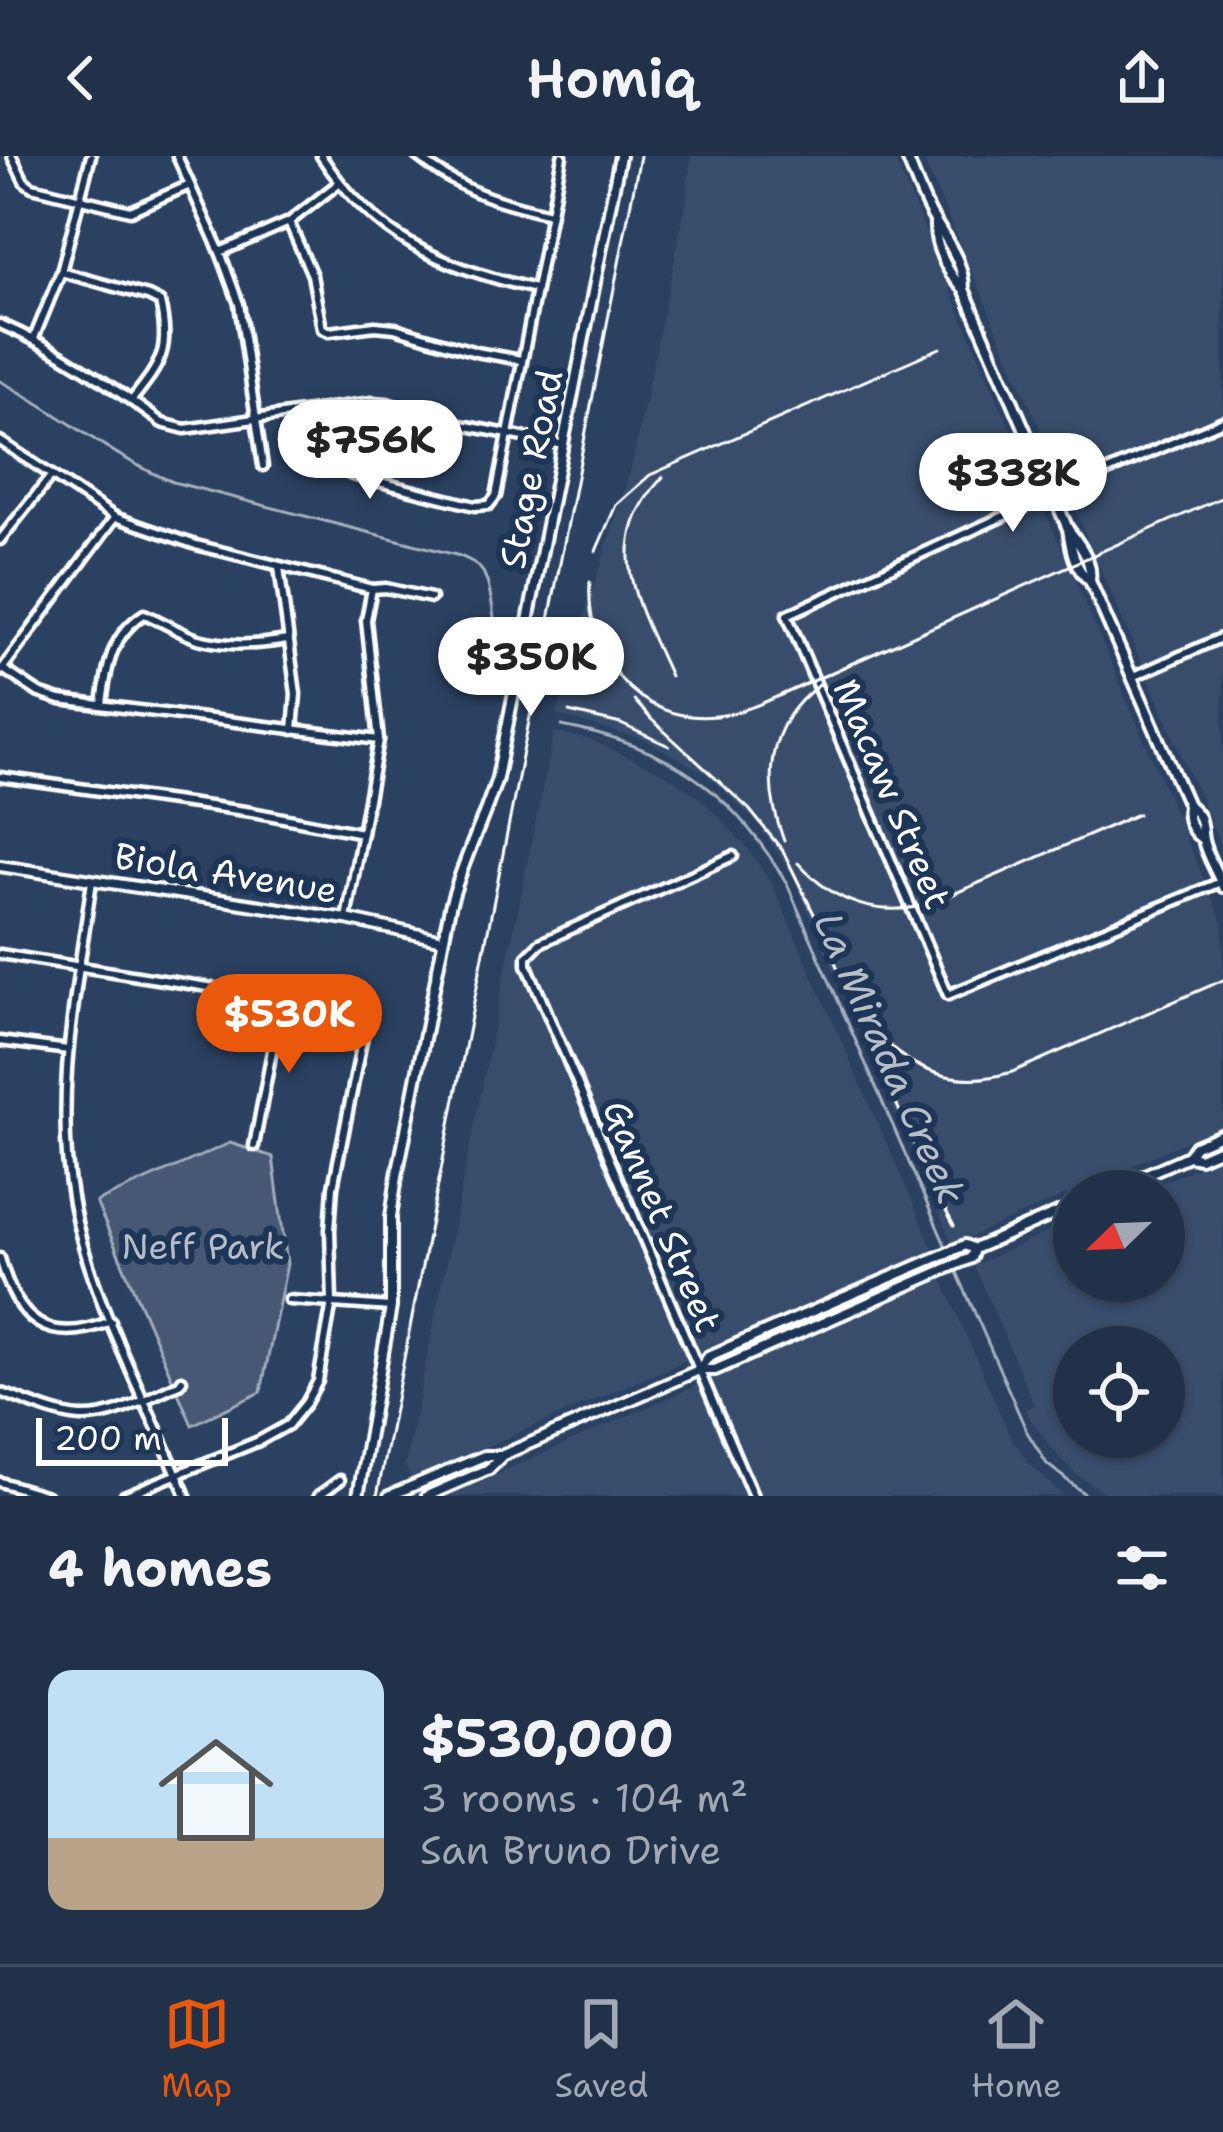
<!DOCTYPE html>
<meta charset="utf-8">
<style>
:root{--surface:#203149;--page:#2d3d53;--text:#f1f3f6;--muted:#a2a9b4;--line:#3d4c61;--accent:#ea580c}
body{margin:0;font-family:"Shantell Sans",sans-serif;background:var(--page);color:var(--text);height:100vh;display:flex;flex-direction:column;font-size:45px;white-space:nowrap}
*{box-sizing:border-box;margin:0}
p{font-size:39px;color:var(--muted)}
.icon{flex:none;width:66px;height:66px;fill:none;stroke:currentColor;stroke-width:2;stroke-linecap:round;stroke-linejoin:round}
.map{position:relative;height:1340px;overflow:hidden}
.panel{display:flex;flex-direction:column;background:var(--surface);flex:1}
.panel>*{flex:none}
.needle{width:78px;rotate:247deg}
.controls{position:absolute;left:1053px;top:1014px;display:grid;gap:24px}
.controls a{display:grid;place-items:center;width:132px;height:132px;border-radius:50%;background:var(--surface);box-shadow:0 3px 9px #0004,0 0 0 3px var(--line);font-size:60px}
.scale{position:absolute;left:36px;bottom:30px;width:192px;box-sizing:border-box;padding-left:12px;border:6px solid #fff;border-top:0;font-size:33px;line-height:42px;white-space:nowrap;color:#fff;-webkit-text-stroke:9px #1d3557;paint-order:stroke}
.price{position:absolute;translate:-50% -102px;padding:0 27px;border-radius:42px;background:#fff;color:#222;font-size:39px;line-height:78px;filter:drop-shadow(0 3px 6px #0008)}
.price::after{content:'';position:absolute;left:50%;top:72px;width:36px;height:27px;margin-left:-18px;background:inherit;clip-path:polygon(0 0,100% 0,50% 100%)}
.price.current{background:var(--accent);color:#fff}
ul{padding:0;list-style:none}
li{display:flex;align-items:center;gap:36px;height:300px;padding:0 48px}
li+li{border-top:3px solid var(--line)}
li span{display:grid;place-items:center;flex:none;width:336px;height:240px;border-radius:24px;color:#555}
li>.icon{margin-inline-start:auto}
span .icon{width:144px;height:144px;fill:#fffc;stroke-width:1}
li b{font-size:51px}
h2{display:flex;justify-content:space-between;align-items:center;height:144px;padding:0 48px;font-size:51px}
header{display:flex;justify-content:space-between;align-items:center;height:156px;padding:0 48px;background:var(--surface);font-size:54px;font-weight:600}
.dock{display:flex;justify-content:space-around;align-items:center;height:168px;border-top:3px solid var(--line);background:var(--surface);font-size:33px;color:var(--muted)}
.dock a{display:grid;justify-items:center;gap:6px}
.dock .current{color:var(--accent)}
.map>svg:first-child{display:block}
</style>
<header><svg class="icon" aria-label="back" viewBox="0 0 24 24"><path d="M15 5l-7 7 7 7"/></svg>Homiq<svg class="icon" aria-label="share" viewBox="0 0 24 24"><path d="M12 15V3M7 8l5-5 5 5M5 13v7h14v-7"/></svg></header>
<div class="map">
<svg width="1223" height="1340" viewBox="0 0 1223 1340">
<rect width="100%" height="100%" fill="#2a4161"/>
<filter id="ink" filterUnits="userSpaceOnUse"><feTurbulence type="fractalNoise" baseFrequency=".00833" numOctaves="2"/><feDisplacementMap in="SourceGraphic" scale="24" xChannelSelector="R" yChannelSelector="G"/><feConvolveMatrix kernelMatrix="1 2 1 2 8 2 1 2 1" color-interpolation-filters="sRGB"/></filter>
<g filter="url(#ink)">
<!-- built -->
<g fill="#394e6c" fill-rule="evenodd">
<polygon points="691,0 893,0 1223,768 1223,969 953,1089 792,718 758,668 708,619 648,585 557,559 568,512 631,313 686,48"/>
<polygon points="922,0 1223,0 1223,694 1102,416"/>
<polygon points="554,576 590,584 665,618 700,642 745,689 772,728 935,1097 411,1323 405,1310"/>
<path d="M1223,1000V1340H1109L1077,1319L1061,1304L1031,1264L1025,1253L1034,1249L974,1109L1074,1065V1125H1164V1035H1143ZM1074,1191H1164V1281H1074Z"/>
<polygon points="941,1121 1010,1280 1028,1306 1063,1340 448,1340"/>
</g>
<!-- green -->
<polygon fill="#465975" stroke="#a2acba" stroke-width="3" points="230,987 273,1001 287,1108 261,1236 192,1269 96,1046"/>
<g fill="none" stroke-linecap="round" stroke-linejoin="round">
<!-- stream -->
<g stroke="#a7b1be" stroke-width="3">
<path d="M0,225C59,256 111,301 173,326L460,400C469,404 477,407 483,416C495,438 496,494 500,521"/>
<path d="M562,570C669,590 732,634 787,728L1027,1276L1047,1308L1087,1340"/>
</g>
<!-- street casing -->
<g stroke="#fff" stroke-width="15">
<g id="street">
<polyline points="12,0 24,25 32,31 130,55 190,29"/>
<polyline points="177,0 220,96 239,148 263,310"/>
<path d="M321,0C376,84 441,110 535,133"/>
<path d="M417,0C462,36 495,45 550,58"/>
<polyline points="289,66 312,119 322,173 329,176 375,170 395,172 476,196 521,204"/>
<polyline points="220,96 289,66 339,27"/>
<path d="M61,116L148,140L160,146C171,195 161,207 132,244"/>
<path d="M0,168C59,193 110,229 162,267L185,273L372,246L387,247L446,266L564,289"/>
<polyline points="34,182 61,116 91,0"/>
<polyline points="330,252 342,314 352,319 475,350 489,349 496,340 562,0"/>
<polyline points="1223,265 995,364 787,459 948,839 1223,725"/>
<polyline points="0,285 115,361 196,389 372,433 386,432 431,442"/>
<polyline points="0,384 52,319"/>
<polyline points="279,411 296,538 293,574"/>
<polyline points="3,513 39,537 60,544 379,584"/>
<polyline points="0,516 115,361"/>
<polyline points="1132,521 1223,481"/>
<path d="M102,548C107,512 110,480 144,458C162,465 179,477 198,483C229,491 257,489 288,484"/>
<polyline points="0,621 252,656 362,677"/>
<polyline points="733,700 540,787 527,800 527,809 753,1340"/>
<path d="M92,725C77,831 53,940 73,1047C91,1146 148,1246 186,1340"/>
<polyline points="346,763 379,584 366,464 372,433"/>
<polyline points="0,798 352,854 363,859 365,870 333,1031 330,1074 332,1146 318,1225 306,1247 288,1269 259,1285 124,1340"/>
<polyline points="0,885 68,894"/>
<polyline points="254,990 282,842"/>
<path d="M0,1102C17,1164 46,1191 111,1165"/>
<polyline points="289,1144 391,1151"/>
<path d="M0,1236C26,1245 54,1259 81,1261C114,1263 150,1240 179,1228L182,1224"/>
<polyline points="0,1326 47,1340"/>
<polyline points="318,1340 340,1324"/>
</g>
</g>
<!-- secondary casing -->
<g stroke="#fff" stroke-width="16">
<g id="secondary">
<path d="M906,0C915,20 922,44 934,63C947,85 964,107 964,133L1068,373C1071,392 1074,413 1090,425L1188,649C1204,662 1200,667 1203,684C1206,699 1217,716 1223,731"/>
<path d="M935,67C934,89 947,118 964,133"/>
<path d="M1069,374C1080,389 1093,405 1090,425"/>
<path d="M1188,649C1186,663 1190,674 1201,682"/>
<polyline points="0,710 346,763 443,784"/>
<polyline points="1188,1000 1200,1002 1223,992"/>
<polyline points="1108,1035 1188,1000 1195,990 1223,978"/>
<polyline points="700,1212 709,1200 965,1089 974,1093"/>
<path d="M358,1340L391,1151V1061L397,1020L450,751C462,706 483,666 497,622L620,0"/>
<polyline points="389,1340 484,1300 501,1300"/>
<polyline points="427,1340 489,1313 503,1299 699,1214 715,1214 957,1108 971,1102 974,1093 1074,1050"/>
</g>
</g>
<!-- street -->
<use href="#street" stroke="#1d3557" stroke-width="6"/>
<!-- secondary -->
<use href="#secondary" stroke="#1d3557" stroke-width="8"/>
<!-- rail -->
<g stroke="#fff" stroke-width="3">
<path d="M663,321C599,388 639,450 670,520"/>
<polyline points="596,395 616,349 650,319 940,192"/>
<path d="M590,426C585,499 637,569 716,560C742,557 765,546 788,536L1223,341"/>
<polyline points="634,544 651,563 749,653 783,695 816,762 929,1023 954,1070"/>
<polyline points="569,556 621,568 669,590"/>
<path d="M784,685C762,627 765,569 819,529"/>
<path d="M798,707C835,748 882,764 935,746L1138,658"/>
<path d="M872,869C906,916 957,933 1012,916L1223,824"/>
<polyline points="377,1340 640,0"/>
</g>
</g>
</g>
<g text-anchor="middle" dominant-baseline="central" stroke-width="12" stroke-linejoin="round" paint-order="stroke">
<!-- street labels -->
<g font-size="36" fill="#fff" stroke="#1d3557">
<text transform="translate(531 313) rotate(-79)">Stage Road</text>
<text transform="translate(892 638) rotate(67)">Macaw Street</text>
<text transform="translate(226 717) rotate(9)">Biola Avenue</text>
<text transform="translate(662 1060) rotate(67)">Gannet Street</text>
</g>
<!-- park labels -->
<g font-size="36" fill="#b5bdc8" stroke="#1d3557">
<text x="203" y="1090">Neff Park</text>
</g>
<!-- water labels -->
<g font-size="39" font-style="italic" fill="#b6bec8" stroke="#1d3557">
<text transform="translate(890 902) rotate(66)">La Mirada Creek</text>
</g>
</g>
</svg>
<div class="controls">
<a><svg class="needle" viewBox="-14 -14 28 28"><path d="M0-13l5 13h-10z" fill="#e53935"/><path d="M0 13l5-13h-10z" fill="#a2a9b4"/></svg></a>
<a><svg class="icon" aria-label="locate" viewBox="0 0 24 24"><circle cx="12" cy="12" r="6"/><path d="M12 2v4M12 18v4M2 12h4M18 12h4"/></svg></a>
</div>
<div class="scale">200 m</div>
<b class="price" style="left:370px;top:346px">$756K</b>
<b class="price" style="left:1013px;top:379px">$338K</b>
<b class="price" style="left:531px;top:563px">$350K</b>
<b class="price current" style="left:289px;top:920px">$530K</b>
</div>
<section class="panel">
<h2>4 homes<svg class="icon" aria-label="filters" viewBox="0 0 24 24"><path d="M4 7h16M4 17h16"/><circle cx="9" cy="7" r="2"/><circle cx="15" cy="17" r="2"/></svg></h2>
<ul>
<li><span style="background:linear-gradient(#bfe0f5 70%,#b9a48a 0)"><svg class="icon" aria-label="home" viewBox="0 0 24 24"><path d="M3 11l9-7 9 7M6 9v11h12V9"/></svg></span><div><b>$530,000</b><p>3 rooms · 104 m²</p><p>San Bruno Drive</p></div></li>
</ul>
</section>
<nav class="dock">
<a class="current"><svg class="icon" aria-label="map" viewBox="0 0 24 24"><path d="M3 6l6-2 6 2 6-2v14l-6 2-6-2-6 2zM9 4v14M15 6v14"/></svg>Map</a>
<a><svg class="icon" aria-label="saved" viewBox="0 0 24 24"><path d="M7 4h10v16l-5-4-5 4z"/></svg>Saved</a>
<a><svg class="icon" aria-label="home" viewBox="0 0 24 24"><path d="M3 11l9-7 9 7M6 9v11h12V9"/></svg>Home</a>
</nav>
